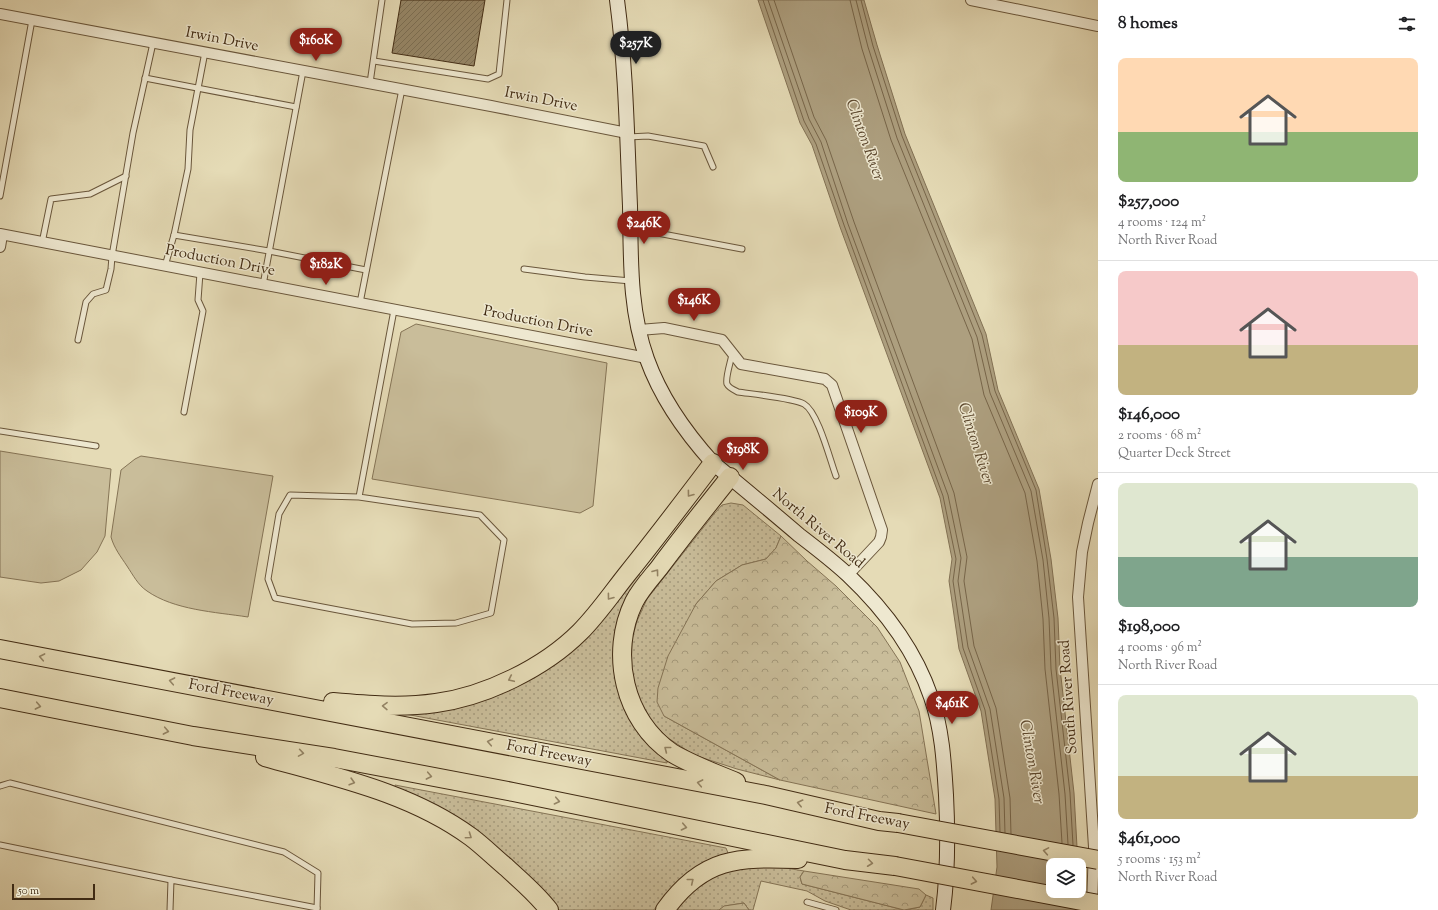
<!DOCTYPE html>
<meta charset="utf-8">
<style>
:root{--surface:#fff;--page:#f2f2f2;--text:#202124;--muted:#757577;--line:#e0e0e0;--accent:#8f2418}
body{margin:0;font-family:"Sorts Mill Goudy",serif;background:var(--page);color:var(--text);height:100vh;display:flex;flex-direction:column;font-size:15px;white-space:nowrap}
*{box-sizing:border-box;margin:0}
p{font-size:13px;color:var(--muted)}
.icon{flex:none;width:22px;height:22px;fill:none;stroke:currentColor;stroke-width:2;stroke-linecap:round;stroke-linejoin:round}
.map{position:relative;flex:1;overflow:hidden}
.sheet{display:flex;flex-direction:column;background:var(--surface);width:340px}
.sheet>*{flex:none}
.fabs{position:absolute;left:1046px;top:858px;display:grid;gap:8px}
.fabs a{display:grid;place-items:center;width:40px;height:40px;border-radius:8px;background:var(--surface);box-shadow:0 4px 16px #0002;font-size:20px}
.scale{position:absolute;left:12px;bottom:10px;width:83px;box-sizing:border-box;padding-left:4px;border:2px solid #412b13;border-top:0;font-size:11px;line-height:14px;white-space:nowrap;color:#412b13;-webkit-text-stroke:3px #eee8d0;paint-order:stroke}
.price{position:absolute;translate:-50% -34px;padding:0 9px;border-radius:14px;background:var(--accent);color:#fff;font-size:13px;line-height:26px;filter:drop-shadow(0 1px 2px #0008)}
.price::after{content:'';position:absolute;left:50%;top:24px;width:12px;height:9px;margin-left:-6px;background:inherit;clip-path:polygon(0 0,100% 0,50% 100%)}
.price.current{background:#222;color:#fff}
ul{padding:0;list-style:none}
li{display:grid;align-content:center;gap:8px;height:212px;padding:0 20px}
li+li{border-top:1px solid var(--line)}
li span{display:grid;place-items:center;height:124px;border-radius:8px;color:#555}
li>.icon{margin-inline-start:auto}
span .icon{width:72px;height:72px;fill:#fffc;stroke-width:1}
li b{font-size:17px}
h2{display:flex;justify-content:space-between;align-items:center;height:48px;padding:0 20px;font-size:17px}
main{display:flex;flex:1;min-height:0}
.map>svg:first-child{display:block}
</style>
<main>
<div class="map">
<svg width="1098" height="910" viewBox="0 0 1098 910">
<defs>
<pattern id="grass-dots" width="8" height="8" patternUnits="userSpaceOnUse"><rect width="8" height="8" fill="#c9bd9a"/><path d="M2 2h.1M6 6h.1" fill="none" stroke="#a59a7c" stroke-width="1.8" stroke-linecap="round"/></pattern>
<pattern id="forest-crowns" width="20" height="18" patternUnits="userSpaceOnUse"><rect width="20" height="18" fill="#c9bd9a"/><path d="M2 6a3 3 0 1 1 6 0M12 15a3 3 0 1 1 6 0" fill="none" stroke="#a59a7c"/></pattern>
<pattern id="building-hatch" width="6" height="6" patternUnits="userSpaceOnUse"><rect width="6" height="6" fill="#968768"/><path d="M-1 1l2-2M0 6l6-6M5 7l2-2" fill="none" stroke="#7c6f54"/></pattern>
</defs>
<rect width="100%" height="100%" fill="#e5dbb6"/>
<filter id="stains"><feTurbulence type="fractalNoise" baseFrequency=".005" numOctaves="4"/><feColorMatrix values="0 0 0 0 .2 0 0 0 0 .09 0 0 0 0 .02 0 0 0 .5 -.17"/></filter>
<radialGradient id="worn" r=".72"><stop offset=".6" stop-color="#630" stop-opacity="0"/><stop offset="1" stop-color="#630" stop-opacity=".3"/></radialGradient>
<!-- grass -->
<g fill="url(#grass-dots)" stroke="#857456">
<polygon points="731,503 743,505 781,536 776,548 766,559 742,565 716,581 696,604 664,716 780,780 737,769 694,755 668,738 651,721 641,704 631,674 632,639 637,621 647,599 714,514 722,505"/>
<polygon points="637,573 641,576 614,650 668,759 667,763 405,714 497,692"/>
<path d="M395,785L726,848L728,853C695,865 673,881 654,910H558C515,855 460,813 395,787Z"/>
<polygon points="774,866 804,871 800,877 802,884 904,910 851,910 825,901 807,891 761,881 753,910 749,910 744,903 725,906 719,910 674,910 681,900 706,879 735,867"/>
<polygon points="926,895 933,898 933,910 905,910 920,907"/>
</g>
<!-- forest -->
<g fill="url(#forest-crowns)" stroke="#857456">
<polygon points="781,536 807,561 836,586 877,627 900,662 919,711 936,814 780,780 664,716 657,702 658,688 668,656 696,604 716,581 742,565 766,559 776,548"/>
<polygon points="804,871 919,889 926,895 920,907 904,910 802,884 800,877"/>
<polygon points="744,903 749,910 719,910 724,906"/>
</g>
<!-- pitch -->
<g fill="#c9bd9a" stroke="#857456">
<polygon points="416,324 607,363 593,506 580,513 372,479 401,332"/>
<polygon points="0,451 111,469 105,536 97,552 81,570 59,581 41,583 0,577"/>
<path d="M141,456L273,476L248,617C215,612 174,610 147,591C138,585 133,575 127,566C121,557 114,548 111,537L121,470L135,459Z"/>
</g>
<!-- water -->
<polygon fill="#ad9f7f" stroke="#827154" points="758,0 864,0 877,45 905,134 986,334 998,390 1039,489 1051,559 1058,618 1060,668 1074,793 1078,865 1053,865 1053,891 1078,891 1076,910 991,910 997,867 995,799 981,711 959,649 949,581 952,559 940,498 840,227 812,145 800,123"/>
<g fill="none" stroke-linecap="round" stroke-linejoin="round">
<!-- shore -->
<g stroke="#776549" stroke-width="1">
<polyline points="763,0 804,121 816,144 844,225 943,496 956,559 953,581 963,648 985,710 999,799 1000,832"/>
<polyline points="768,0 809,119 821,142 848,224 948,495 961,558 958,581 968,647 990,709 1004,798 1005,833"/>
<polyline points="774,0 814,117 826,140 854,222 954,493 967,557 964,581 974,646 996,708 1010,798 1011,834"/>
<polyline points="850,0 862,49 891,140 972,339 984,395 1025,493 1037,561 1043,619 1045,669 1059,794 1062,843"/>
<polyline points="856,0 868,47 897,138 977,337 990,393 1031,491 1043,560 1049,618 1051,669 1065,794 1068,844"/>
<polyline points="861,0 873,46 902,136 982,335 995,391 1036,490 1047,559 1054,618 1056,669 1070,793 1073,845"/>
</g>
</g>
<!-- building -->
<polygon fill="url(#building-hatch)" stroke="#412b13" points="401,0 485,0 474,66 392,53"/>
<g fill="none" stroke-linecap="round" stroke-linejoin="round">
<!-- lane casing -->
<g stroke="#6a573c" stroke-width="7">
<g id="lane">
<polyline points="374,61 488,79 499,74 507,0"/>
<polyline points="145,78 296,107"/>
<polyline points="370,83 382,0"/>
<polyline points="628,137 648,136 704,146 713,167"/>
<polyline points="0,196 32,20"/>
<polyline points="631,228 742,249"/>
<polyline points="174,235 269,251 366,270"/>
<polyline points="42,243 51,199 90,194 126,176"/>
<polyline points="165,266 174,235 188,169 190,130 205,52"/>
<polyline points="524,269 585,277 631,281"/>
<polyline points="263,285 303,71"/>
<polyline points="360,303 402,89"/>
<polyline points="78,340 86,302 93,294 106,290 111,269 112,256 133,133 153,43"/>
<path d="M732,354C731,361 725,378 727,384C729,388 734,390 738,392C752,394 793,398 804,404C818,412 830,460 836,476"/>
<polyline points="184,412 203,311 198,300 200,273"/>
<polyline points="0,431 96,446"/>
<polyline points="359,497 480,515 504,540 491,613 456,623 412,624 275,598 268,579 279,514 290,495 359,497 394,310"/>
<polyline points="0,786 10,783 284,852 318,873 317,910"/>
<polyline points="0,845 171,880"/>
<polyline points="807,902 836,910"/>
<polyline points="170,910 171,880 317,908"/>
</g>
</g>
<!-- street casing -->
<g stroke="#6a573c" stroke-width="12">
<g id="street">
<polyline points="971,0 1098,26"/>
<polyline points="0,14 491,106 627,133"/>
<polyline points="0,234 647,358"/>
<polyline points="0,247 2,235"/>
<polyline points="639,330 664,328 722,340 741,364 825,379 832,385 882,530 881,537 879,542 848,575"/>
<polyline points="1092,906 1094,847 1078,597 1082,552 1088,523 1098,484"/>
</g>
</g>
<!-- secondary casing -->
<g stroke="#412b13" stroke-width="16">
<path id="secondary" d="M617,0C626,68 627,137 630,206C631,258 629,309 647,359C661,398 685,432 713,463C742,487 771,511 799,535C816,548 833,561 848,575C884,609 915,650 931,697C942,728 944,762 946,795C948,834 948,872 943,910"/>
</g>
<!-- highway casing -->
<g stroke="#412b13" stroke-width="20">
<g id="highway">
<path d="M730,477C706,507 682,537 659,568C651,578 640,590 634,602C609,653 624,721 672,753C692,765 715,773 736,782"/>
<polyline points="0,649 766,795 879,821 898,823"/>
<polyline points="0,698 193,736 334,758 513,792 845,860 895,866"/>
<path d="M333,702C367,705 401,708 436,703C486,696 544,668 580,632C598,614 612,593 628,573C657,537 685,500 713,463"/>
<path d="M265,757C336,777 411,793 471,837C483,846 494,857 506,867C521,881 536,893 549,910"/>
<path d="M665,910C703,857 738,857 798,859"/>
</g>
</g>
<!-- lane -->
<use href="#lane" stroke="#eee8d0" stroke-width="5"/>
<!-- street -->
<use href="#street" stroke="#eee8d0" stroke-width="10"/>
<!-- secondary -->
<use href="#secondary" stroke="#eee8d0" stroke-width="14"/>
<!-- highway -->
<use href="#highway" stroke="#e5dbb6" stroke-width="18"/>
<!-- highway-bridge casing -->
<g stroke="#412b13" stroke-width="20" stroke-linecap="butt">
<g id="highway-bridge">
<polyline points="898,823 1098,860"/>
<polyline points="895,866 1098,904"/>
</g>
</g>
<!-- highway-bridge -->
<use href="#highway-bridge" stroke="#e5dbb6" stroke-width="18"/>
</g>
<!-- one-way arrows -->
<defs><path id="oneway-chevron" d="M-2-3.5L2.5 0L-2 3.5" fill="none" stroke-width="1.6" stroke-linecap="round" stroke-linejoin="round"/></defs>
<g stroke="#938364">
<use href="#oneway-chevron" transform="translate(690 494) rotate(127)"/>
<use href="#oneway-chevron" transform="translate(656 572) rotate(-53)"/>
<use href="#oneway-chevron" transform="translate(610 597) rotate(127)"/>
<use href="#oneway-chevron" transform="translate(42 657) rotate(-169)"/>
<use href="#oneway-chevron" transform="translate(511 679) rotate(155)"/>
<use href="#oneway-chevron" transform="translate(172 681) rotate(-169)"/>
<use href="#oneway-chevron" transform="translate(38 706) rotate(11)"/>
<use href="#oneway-chevron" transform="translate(385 706) rotate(-179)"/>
<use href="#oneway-chevron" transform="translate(166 731) rotate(11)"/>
<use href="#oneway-chevron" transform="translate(490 742) rotate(-169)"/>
<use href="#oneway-chevron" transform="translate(667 749) rotate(-142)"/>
<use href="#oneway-chevron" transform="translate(301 753) rotate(9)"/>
<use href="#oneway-chevron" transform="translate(429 776) rotate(11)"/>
<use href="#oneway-chevron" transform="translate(352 782) rotate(16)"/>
<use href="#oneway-chevron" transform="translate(700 783) rotate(-169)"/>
<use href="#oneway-chevron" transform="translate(557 801) rotate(12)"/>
<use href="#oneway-chevron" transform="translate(800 803) rotate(-167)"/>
<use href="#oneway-chevron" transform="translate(684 827) rotate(12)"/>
<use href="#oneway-chevron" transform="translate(469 836) rotate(35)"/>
<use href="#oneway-chevron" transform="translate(1046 851) rotate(-170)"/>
<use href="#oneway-chevron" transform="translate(870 863) rotate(7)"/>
<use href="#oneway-chevron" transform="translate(691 881) rotate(-39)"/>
<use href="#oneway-chevron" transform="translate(974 881) rotate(11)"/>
</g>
<g text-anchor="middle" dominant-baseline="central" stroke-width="3" stroke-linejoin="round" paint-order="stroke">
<!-- street labels -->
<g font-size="15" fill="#412b13" stroke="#eee8d0">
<text transform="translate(222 40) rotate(11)">Irwin Drive</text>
<text transform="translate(541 100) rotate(11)">Irwin Drive</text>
<text transform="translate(220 261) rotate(11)">Production Drive</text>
<text transform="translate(538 322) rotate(11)">Production Drive</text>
<text transform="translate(818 529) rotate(40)">North River Road</text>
<text transform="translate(231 693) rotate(11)">Ford Freeway</text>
<text transform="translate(1069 697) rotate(-94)">South River Road</text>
<text transform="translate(549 754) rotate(11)">Ford Freeway</text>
<text transform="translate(867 817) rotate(11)">Ford Freeway</text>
</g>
<!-- water labels -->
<g font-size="16" font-style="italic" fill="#5c482e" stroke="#eee8d0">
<text transform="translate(864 140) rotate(70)">Clinton River</text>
<text transform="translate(975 444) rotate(72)">Clinton River</text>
<text transform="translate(1031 762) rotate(80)">Clinton River</text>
</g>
</g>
<rect width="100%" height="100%" filter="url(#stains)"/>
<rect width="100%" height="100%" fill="url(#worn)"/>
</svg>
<div class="fabs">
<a><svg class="icon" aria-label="layers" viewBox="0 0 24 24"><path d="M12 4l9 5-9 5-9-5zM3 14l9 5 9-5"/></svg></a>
</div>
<div class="scale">50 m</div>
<b class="price" style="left:316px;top:62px">$160K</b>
<b class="price current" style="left:636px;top:65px">$257K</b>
<b class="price" style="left:644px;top:245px">$246K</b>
<b class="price" style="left:326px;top:286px">$182K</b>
<b class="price" style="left:694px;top:322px">$146K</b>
<b class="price" style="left:861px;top:434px">$109K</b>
<b class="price" style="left:743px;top:471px">$198K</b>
<b class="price" style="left:952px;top:725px">$461K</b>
</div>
<section class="sheet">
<h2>8 homes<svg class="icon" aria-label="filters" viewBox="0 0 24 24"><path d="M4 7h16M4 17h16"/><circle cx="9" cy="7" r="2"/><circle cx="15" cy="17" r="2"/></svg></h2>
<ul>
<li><span style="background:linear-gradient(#ffd9b3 60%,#8fb573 0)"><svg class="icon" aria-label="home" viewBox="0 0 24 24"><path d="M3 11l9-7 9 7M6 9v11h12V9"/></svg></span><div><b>$257,000</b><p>4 rooms · 124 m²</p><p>North River Road</p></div></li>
<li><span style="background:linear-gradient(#f6c9c9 60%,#c2b280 0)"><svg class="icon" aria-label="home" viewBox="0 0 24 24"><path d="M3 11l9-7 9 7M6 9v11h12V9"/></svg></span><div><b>$146,000</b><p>2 rooms · 68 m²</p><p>Quarter Deck Street</p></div></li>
<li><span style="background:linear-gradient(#dfe7d0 60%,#7fa58c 0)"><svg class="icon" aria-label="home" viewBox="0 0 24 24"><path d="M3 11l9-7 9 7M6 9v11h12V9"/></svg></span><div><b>$198,000</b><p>4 rooms · 96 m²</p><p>North River Road</p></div></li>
<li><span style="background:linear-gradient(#dfe7d0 65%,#c2b280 0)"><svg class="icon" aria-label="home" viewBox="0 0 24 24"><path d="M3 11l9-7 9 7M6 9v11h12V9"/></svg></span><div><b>$461,000</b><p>5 rooms · 153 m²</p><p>North River Road</p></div></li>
</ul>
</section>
</main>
